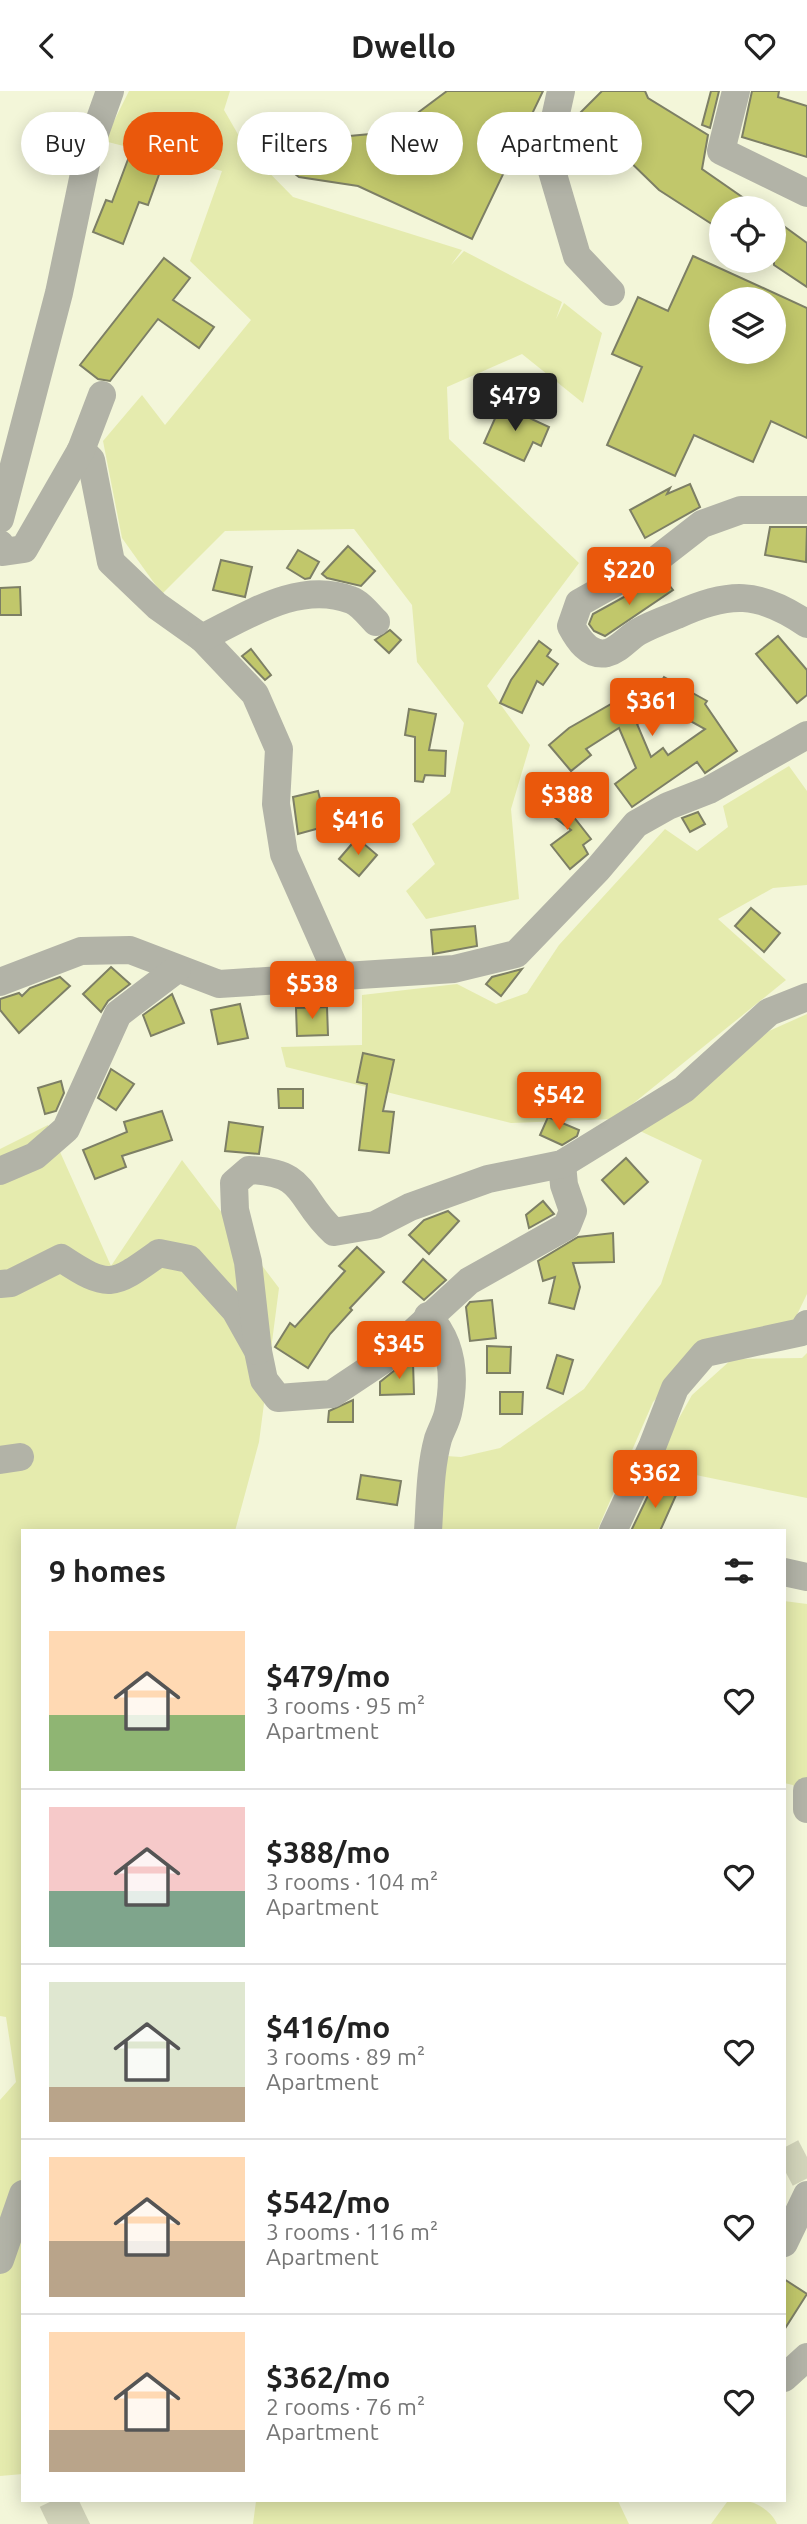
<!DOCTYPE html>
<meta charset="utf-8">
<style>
:root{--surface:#fff;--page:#f6f6f6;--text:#222;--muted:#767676;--line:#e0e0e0;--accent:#ea580c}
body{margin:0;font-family:Ubuntu,sans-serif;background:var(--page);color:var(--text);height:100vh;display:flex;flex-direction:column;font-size:26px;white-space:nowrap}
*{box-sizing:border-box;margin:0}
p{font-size:23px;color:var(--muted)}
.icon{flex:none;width:38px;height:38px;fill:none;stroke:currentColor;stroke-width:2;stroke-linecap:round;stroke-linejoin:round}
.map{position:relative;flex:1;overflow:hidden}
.sheet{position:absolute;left:21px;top:1438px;width:765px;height:973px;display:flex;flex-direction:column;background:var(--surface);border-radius:0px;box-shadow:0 4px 18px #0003}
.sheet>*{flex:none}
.guide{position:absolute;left:21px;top:21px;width:766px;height:63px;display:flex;gap:14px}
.tools{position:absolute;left:709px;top:105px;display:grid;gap:14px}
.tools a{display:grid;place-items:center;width:77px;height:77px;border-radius:50%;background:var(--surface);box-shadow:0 4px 18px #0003;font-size:35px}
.price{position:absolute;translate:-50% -60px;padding:0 16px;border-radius:7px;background:var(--accent);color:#fff;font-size:23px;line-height:46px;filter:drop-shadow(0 2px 4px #0008)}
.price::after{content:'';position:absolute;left:50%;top:42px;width:21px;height:16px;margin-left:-10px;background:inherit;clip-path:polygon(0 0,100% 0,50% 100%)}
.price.active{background:#222;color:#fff}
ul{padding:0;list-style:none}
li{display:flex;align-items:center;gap:21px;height:175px;padding:0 28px}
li+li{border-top:2px solid var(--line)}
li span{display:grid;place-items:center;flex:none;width:196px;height:140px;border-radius:0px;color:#555}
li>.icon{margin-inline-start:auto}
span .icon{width:84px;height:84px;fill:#fffc;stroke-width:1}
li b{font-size:30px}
h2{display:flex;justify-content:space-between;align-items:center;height:84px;padding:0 28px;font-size:30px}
.chip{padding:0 24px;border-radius:32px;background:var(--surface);box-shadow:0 4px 18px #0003;font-size:24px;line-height:63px}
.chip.active{background:var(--accent);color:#fff}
header{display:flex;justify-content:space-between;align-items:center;height:91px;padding:0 28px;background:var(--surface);font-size:32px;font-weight:600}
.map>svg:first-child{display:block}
</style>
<header><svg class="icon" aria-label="back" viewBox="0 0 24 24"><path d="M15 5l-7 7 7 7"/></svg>Dwello<svg class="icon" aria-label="heart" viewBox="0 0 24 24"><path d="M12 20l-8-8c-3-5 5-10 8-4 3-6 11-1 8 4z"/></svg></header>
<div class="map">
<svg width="807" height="2433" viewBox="0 0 807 2433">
<rect width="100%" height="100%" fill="#f3f6d9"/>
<!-- green -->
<g fill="#e5ebae">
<polygon points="129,0 230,0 224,19 247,59 293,106 462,159 451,174 464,160 562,211 556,228 564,212 602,242 583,312 522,263 447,296 449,348 579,472 487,595 530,654 511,718 519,808 426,828 406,800 435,773 412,733 450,702 464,632 417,571 412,514 354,438 225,440 162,503 122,447 103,350 142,304 165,334 251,229 190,170 222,80 104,50"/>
<polygon points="789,675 807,700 807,794 773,797 718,828 786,889 614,1028 511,1032 286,976 281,956 362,954 362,904 457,893 496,913 527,902 559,854 665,738 697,760 728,736 723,715"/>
<polygon points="807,923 807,1203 792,1234 713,1251 653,1311 597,1440 439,1440 446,1365 461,1366 500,1357 584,1298 661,1193 702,1069 640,1040 769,940"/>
<polygon points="48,1034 111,1175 182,1069 279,1197 259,1351 235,1440 23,1440 23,2383 0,2385 0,2009 16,1991 6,1926 0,1925 0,1058"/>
<polygon points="807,1262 807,1407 652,1375 692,1304 732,1268 802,1267"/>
<polygon points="784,1510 807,1513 807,1717 793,1694 784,1692"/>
<polygon points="256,2410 618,2410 629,2433 253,2433"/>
<path d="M744,2410C756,2410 772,2421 777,2433H711L727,2411Z"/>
</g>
<!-- building -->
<g fill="#c1c76b" stroke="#7d7f65" stroke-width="2" fill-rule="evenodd">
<polygon points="447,0 543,0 472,148 358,95 299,86 243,43 258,25 317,48 392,41"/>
<polygon points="602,0 645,0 648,7 708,44 702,78 758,117 721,117 721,139 659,99 580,22"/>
<polygon points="711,0 719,0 710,37 702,34"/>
<polygon points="752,0 779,0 778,6 807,15 807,66 742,46"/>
<polygon points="130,63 162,75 148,114 139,111 123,153 93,141 106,109 112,111"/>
<polygon points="774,128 807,152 807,196 774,174"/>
<path d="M693,165L807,217V347L771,330L753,371L694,344L675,385L607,354L642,276L612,263L638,206L668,220ZM721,208H774V261H721Z"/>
<polygon points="164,167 190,187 173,209 214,236 199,257 158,228 110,290 98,288 80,274"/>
<polygon points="501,314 549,336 541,355 533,351 524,370 484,352"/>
<polygon points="690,393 700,416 645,447 630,419 670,397 667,403"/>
<polygon points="770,436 807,436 806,471 765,464"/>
<polygon points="348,455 375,480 361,495 327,487 322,483"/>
<polygon points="298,459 319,471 310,487 305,488 287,477"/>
<polygon points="221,469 252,476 245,506 213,499"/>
<polygon points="662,485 673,499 605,545 594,540 589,533 593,523"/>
<polygon points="20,496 21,524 0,524 0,497"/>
<polygon points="390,539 401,549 389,562 375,549"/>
<polygon points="778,545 807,579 807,604 797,612 756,563"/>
<polygon points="539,550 551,559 547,565 558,573 543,594 537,590 522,622 500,612 511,589"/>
<polygon points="251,558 271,584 265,589 242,565"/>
<path d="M664,586L707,610L705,613L737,660L705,682L697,671L632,716L615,693L636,677L619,637L586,658L591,664L571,680L549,654L569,637L641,596L649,611ZM667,617L705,638L668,664L663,657L651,666L637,633Z"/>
<polygon points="409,618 436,623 429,659 446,660 445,685 425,684 423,691 415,690 415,646 405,644"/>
<polygon points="318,700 327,735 298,743 293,706"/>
<polygon points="552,701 569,713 566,716 591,748 583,754 588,763 570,778 551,754 571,739 541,716"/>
<polygon points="698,721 705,733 690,741 682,727"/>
<polygon points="357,747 377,764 359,785 339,768"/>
<polygon points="751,817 780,842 764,861 735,835"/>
<polygon points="475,835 477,855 433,863 431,839"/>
<polygon points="111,876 130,893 108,910 101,921 83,903"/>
<polygon points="522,878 501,905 486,893 492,886"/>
<polygon points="60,886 70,895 19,942 0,919 0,908 19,902 22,905 30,897"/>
<polygon points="172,903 184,932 151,945 143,924"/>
<polygon points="240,913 248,947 218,953 211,919"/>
<polygon points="327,916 328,944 297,945 296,917"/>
<polygon points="363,962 394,969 383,1020 394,1021 389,1062 359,1059 367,993 357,991"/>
<polygon points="111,978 134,993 116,1019 98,1007"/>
<polygon points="61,990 64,1002 56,1020 45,1023 38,997"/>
<polygon points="278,998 303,998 303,1017 279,1017"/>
<polygon points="162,1020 172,1049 122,1065 126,1076 95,1088 83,1059 127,1041 124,1031"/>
<polygon points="548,1026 579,1039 577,1045 562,1054 540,1044"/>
<polygon points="229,1031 263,1036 259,1063 225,1060"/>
<polygon points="626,1067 648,1091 624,1113 602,1089"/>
<polygon points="543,1110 554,1123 529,1137 526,1124"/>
<polygon points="448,1120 459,1130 429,1163 409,1144 424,1129"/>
<polygon points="613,1142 614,1171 573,1172 580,1196 574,1218 549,1212 555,1186 543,1190 538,1170 578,1146"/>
<polygon points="357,1156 384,1181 350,1217 352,1219 330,1243 308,1277 275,1256 290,1232 295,1236 345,1180 339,1175"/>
<polygon points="423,1168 446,1189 424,1209 403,1191"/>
<polygon points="492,1209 496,1247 470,1250 466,1216 470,1211"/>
<polygon points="487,1255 511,1256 510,1282 487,1282"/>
<polygon points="557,1264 573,1269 563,1303 547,1297"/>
<polygon points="405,1271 413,1271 414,1303 380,1304 380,1291"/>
<polygon points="500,1301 523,1301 522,1323 500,1323"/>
<polygon points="353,1309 353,1331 328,1331 329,1320"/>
<polygon points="361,1384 401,1390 397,1414 357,1408"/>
<polygon points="654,1392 677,1402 660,1440 631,1440"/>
<polygon points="784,2188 807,2203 784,2239"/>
</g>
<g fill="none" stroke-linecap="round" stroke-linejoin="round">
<!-- highway-tunnel -->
<g stroke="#d2d4ba" stroke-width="38" stroke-dasharray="38 19" stroke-linecap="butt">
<polyline points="784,2078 807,2066"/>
<polyline points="48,2433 96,2410"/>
</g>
<!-- minor -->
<g stroke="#b2b3a7" stroke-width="28">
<polyline points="561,0 547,63 577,165 611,201"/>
<polyline points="736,0 721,60 807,102"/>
<polyline points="81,359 91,369 111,471 157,515 202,547 255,603 279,658 276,713 284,763 339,887"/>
<path d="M807,419H741L702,433L657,468L579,512L571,535C578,548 589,566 607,562C619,559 628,547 638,541C650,534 664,529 677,524C729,500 759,500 807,533"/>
<polyline points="0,428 59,202 89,59 110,0"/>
<polyline points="0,453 3,461 24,458 81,359 102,304"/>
<path d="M202,547C247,525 299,489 351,509C360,512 369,524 376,531"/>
<polyline points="0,891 81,860 130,859 219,893 454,878 516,863 598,778 636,733 668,715 709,699 807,644"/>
<polyline points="0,1080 35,1065 66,1038 118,923 177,878"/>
<path d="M0,1193L11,1192L61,1167C109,1199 113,1195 159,1162L189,1168L235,1219L258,1260L264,1289L278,1307L332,1303L383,1269L469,1190L567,1135L573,1120L564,1094L562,1073"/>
<path d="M428,1225C453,1252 456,1286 448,1322C446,1331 441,1339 438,1348C430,1377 430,1410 428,1440"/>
<path d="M258,1260L248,1171L235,1119L234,1092L249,1079C309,1081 297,1108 334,1141L375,1134L410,1116L488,1088L562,1073L684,998L769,921L807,906"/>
<polyline points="0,1369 20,1366"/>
<polyline points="613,1440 652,1356 675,1297 705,1262 802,1241 807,1233"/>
<polyline points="784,1481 807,1486"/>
<polyline points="807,1700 807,1718"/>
<polyline points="784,2152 807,2104"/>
<polyline points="0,2169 23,2103"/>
<polyline points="784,2287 807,2266"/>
</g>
</g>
</svg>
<div class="tools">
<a><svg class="icon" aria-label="locate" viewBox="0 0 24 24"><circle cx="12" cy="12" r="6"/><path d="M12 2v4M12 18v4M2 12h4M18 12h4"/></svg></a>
<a><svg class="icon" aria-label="layers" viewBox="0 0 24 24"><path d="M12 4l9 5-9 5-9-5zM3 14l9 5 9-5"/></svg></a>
</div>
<b class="price active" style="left:515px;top:342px">$479</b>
<b class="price" style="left:629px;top:516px">$220</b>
<b class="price" style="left:652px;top:647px">$361</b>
<b class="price" style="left:567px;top:741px">$388</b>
<b class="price" style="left:358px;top:766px">$416</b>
<b class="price" style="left:312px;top:930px">$538</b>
<b class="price" style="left:559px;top:1041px">$542</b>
<b class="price" style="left:399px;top:1290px">$345</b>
<b class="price" style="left:655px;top:1419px">$362</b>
<div class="guide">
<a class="chip">Buy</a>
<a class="chip active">Rent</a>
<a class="chip">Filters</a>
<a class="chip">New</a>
<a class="chip">Apartment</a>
</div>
<section class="sheet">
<h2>9 homes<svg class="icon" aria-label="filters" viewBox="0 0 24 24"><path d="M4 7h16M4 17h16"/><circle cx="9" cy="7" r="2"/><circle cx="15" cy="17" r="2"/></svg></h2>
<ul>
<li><span style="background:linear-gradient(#ffd9b3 60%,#8fb573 0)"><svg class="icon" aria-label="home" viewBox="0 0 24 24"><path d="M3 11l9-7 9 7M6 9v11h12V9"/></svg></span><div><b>$479/mo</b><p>3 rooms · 95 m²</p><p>Apartment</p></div><svg class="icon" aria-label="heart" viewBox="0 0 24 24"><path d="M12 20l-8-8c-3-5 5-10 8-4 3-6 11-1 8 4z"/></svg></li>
<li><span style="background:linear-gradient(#f6c9c9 60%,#7fa58c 0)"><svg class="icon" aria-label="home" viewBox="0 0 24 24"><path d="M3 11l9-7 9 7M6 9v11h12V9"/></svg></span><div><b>$388/mo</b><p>3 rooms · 104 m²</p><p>Apartment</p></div><svg class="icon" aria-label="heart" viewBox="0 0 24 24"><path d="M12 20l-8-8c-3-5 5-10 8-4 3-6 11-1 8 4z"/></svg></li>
<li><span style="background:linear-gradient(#dfe7d0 75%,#b9a48a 0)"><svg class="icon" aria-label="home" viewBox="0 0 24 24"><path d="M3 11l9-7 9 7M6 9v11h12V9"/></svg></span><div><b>$416/mo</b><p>3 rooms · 89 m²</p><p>Apartment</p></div><svg class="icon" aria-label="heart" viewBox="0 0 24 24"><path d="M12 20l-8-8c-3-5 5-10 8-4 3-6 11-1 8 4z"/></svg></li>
<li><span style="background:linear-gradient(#ffd9b3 60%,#b9a48a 0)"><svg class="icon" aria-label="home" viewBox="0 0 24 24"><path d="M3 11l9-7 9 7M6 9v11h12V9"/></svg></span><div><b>$542/mo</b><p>3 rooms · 116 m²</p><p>Apartment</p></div><svg class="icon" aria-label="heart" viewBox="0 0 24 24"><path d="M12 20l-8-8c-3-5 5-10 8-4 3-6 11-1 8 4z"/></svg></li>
<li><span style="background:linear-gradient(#ffd9b3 70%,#b9a48a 0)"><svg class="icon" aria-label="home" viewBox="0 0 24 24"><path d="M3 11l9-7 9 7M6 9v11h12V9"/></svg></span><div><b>$362/mo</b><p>2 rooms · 76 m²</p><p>Apartment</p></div><svg class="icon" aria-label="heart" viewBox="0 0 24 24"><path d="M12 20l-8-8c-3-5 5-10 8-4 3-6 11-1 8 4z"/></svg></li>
</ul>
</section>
</div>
